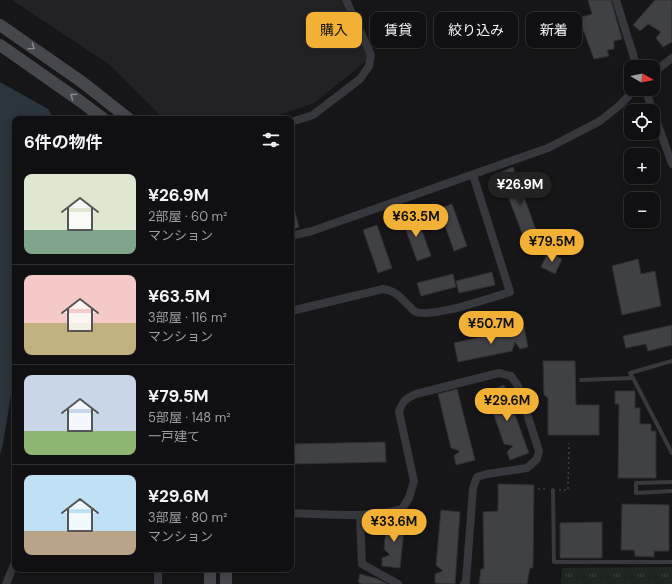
<!DOCTYPE html>
<html lang="ja">
<meta charset="utf-8">
<style>
:root{--surface:#101012;--page:#1e1e20;--text:#f1f3f6;--muted:#9c9d9f;--line:#303032;--accent:#f2b134}
body{margin:0;font-family:"DM Sans","Noto Sans JP",sans-serif;background:var(--page);color:var(--text);height:100vh;display:flex;flex-direction:column;font-size:15px;white-space:nowrap}
*{box-sizing:border-box;margin:0}
p{font-size:13px;color:var(--muted)}
.icon{flex:none;width:22px;height:22px;fill:none;stroke:currentColor;stroke-width:2;stroke-linecap:round;stroke-linejoin:round}
.map{position:relative;flex:1;overflow:hidden}
.drawer{position:absolute;left:12px;top:116px;width:282px;height:456px;display:flex;flex-direction:column;background:var(--surface);border-radius:8px;box-shadow:0 2px 10px #0003,0 0 0 1px var(--line)}
.drawer>*{flex:none}
.hud{position:absolute;left:306px;top:12px;width:306px;height:36px;display:flex;gap:8px}
.needle{width:26px;rotate:99deg}
.tools{position:absolute;left:624px;top:60px;display:grid;gap:8px}
.tools a{display:grid;place-items:center;width:36px;height:36px;border-radius:8px;background:var(--surface);box-shadow:0 2px 10px #0003,0 0 0 1px var(--line);font-size:20px}
.price{position:absolute;translate:-50% -34px;padding:0 9px;border-radius:14px;background:var(--accent);color:#111;font-size:13px;line-height:26px;filter:drop-shadow(0 1px 2px #0008)}
.price::after{content:'';position:absolute;left:50%;top:24px;width:12px;height:9px;margin-left:-6px;background:inherit;clip-path:polygon(0 0,100% 0,50% 100%)}
.price.current{background:#222;color:#fff}
ul{padding:0;list-style:none}
li{display:flex;align-items:center;gap:12px;height:100px;padding:0 12px}
li+li{border-top:1px solid var(--line)}
li span{display:grid;place-items:center;flex:none;width:112px;height:80px;border-radius:8px;color:#555}
li>.icon{margin-inline-start:auto}
span .icon{width:48px;height:48px;fill:#fffc;stroke-width:1}
li b{font-size:17px}
h2{display:flex;justify-content:space-between;align-items:center;height:48px;padding:0 12px;font-size:17px}
.tag{padding:0 14px;border-radius:8px;background:var(--surface);box-shadow:0 2px 10px #0003,0 0 0 1px var(--line);font-size:14px;line-height:36px}
.tag.current{background:var(--accent);color:#111}
.map>svg:first-child{display:block}
</style>
<div class="map">
<svg width="672" height="584" viewBox="0 0 672 584">
<defs>
<pattern id="grass-tufts" width="24" height="20" patternUnits="userSpaceOnUse"><rect width="24" height="20" fill="#1e261f"/><path d="M3 7l-1-3M5 7V3M7 7l1-3M15 17l-1-3M17 17v-4M19 17l1-3" fill="none" stroke="#3c433d"/></pattern>
</defs>
<rect width="100%" height="100%" fill="#161618"/>
<!-- built -->
<polygon fill="#222225" points="12,0 341,0 369,59 314,103 268,119 164,119 110,65"/>
<!-- grass -->
<polygon fill="url(#grass-tufts)" points="672,567 672,584 561,584 562,568"/>
<!-- water -->
<polygon fill="#2c353c" points="0,82 48,109 54,119 15,119 15,370 3,444 0,454"/>
<!-- building -->
<g fill="#404145" stroke="#303034">
<polygon points="588,0 611,0 622,39 614,41 614,49 607,50 609,56 594,59 582,27 582,17 592,14"/>
<polygon points="655,0 672,0 672,42 663,47 656,38 661,32 648,24 640,31 633,25"/>
<polygon points="513,167 540,241 527,246 499,173"/>
<polygon points="452,204 467,246 454,251 439,209"/>
<polygon points="291,205 293,205 299,227 291,230"/>
<polygon points="416,214 431,256 417,261 402,219"/>
<polygon points="377,225 392,268 378,273 363,230"/>
<polygon points="548,252 562,259 555,274 541,267"/>
<polygon points="638,259 641,274 655,271 661,306 622,315 612,266"/>
<polygon points="492,272 495,285 459,293 456,281"/>
<polygon points="453,274 456,287 421,296 417,283"/>
<polygon points="672,325 672,345 648,351 646,344 626,348 623,336"/>
<polygon points="524,327 528,347 520,349 515,342 512,351 458,362 454,343"/>
<polygon points="543,361 575,361 576,405 599,405 599,435 548,435 548,398 544,395"/>
<polygon points="504,385 529,453 510,460 507,452 513,446 504,444 486,392"/>
<polygon points="457,389 475,460 456,465 454,456 460,451 451,448 438,394"/>
<polygon points="615,391 635,391 635,408 640,408 640,424 651,424 651,431 656,431 656,478 618,478 619,404 615,404"/>
<polygon points="385,442 386,462 292,464 291,444"/>
<polygon points="498,484 534,485 533,568 530,568 527,584 479,584 481,569 484,569 483,512 498,511"/>
<polygon points="622,504 669,505 669,551 654,551 654,557 635,556 634,550 621,550"/>
<polygon points="441,510 460,512 455,584 435,583 435,574 443,571 436,565"/>
<polygon points="387,518 405,520 400,568 382,566 382,558 390,555 384,549"/>
<polygon points="602,522 602,558 560,558 560,523"/>
<polygon points="360,574 378,579 387,584 362,584 358,582"/>
</g>
<g fill="none" stroke-linecap="round" stroke-linejoin="round">
<!-- path -->
<g stroke="#3d3f44" stroke-width="1.5" stroke-dasharray="2 3" stroke-linecap="butt">
<polyline points="538,489 546,489"/>
<polyline points="559,490 568,490 569,443"/>
</g>
<!-- service -->
<g stroke="#37383d" stroke-width="4">
<polyline points="633,378 630,373 672,361"/>
<polyline points="581,380 633,378 672,453"/>
<polyline points="672,482 636,483 636,493 672,491"/>
<polyline points="553,490 554,562 672,562"/>
</g>
<!-- minor -->
<g stroke="#37383d" stroke-width="8">
<polyline points="616,0 637,67"/>
<polyline points="653,73 672,58"/>
<polyline points="645,89 653,111"/>
<polyline points="653,111 672,164"/>
<polyline points="291,122 313,115 360,79 369,66 371,55 346,0"/>
<polyline points="291,236 312,231 548,148 600,121 620,105 635,89"/>
<path d="M291,311L383,289C396,291 399,296 408,305C410,306 412,310 414,311C430,320 492,297 510,292L473,175"/>
<path d="M291,513C328,514 366,519 402,509L409,498L414,481L399,412C402,402 406,398 416,394L499,373L511,376L518,386L539,451L537,459L527,468L487,474L477,477L473,488L466,582L464,584"/>
<polyline points="360,515 362,564 398,584"/>
<polyline points="158,569 158,584"/>
<polyline points="6,584 15,562"/>
</g>
<!-- secondary -->
<g stroke="#45474d" stroke-width="12">
<polyline points="0,25 82,82 129,119"/>
<polyline points="0,45 80,101 104,119"/>
<polyline points="210,569 210,584"/>
<polyline points="226,584 226,569"/>
</g>
</g>
<!-- one-way arrows -->
<defs><path id="oneway-chevron" d="M-2-3.5L2.5 0L-2 3.5" fill="none" stroke-width="1.6" stroke-linecap="round" stroke-linejoin="round"/></defs>
<g stroke="#858993">
<use href="#oneway-chevron" transform="translate(32 47) rotate(35)"/>
<use href="#oneway-chevron" transform="translate(73 96) rotate(-145)"/>
</g>
</svg>
<div class="tools">
<a><svg class="needle" viewBox="-14 -14 28 28"><path d="M0-13l5 13h-10z" fill="#e53935"/><path d="M0 13l5-13h-10z" fill="#9c9d9f"/></svg></a>
<a><svg class="icon" aria-label="locate" viewBox="0 0 24 24"><circle cx="12" cy="12" r="6"/><path d="M12 2v4M12 18v4M2 12h4M18 12h4"/></svg></a>
<a>+</a>
<a>−</a>
</div>
<b class="price current" style="left:520px;top:206px">¥26.9M</b>
<b class="price" style="left:416px;top:238px">¥63.5M</b>
<b class="price" style="left:552px;top:263px">¥79.5M</b>
<b class="price" style="left:491px;top:345px">¥50.7M</b>
<b class="price" style="left:507px;top:422px">¥29.6M</b>
<b class="price" style="left:394px;top:543px">¥33.6M</b>
<div class="hud">
<a class="tag current">購入</a>
<a class="tag">賃貸</a>
<a class="tag">絞り込み</a>
<a class="tag">新着</a>
</div>
<section class="drawer">
<h2>6件の物件<svg class="icon" aria-label="filters" viewBox="0 0 24 24"><path d="M4 7h16M4 17h16"/><circle cx="9" cy="7" r="2"/><circle cx="15" cy="17" r="2"/></svg></h2>
<ul>
<li><span style="background:linear-gradient(#dfe7d0 70%,#7fa58c 0)"><svg class="icon" aria-label="home" viewBox="0 0 24 24"><path d="M3 11l9-7 9 7M6 9v11h12V9"/></svg></span><div><b>¥26.9M</b><p>2部屋 · 60 m²</p><p>マンション</p></div></li>
<li><span style="background:linear-gradient(#f6c9c9 60%,#c2b280 0)"><svg class="icon" aria-label="home" viewBox="0 0 24 24"><path d="M3 11l9-7 9 7M6 9v11h12V9"/></svg></span><div><b>¥63.5M</b><p>3部屋 · 116 m²</p><p>マンション</p></div></li>
<li><span style="background:linear-gradient(#c9d6e8 70%,#8fb573 0)"><svg class="icon" aria-label="home" viewBox="0 0 24 24"><path d="M3 11l9-7 9 7M6 9v11h12V9"/></svg></span><div><b>¥79.5M</b><p>5部屋 · 148 m²</p><p>一戸建て</p></div></li>
<li><span style="background:linear-gradient(#bfe0f5 70%,#b9a48a 0)"><svg class="icon" aria-label="home" viewBox="0 0 24 24"><path d="M3 11l9-7 9 7M6 9v11h12V9"/></svg></span><div><b>¥29.6M</b><p>3部屋 · 80 m²</p><p>マンション</p></div></li>
</ul>
</section>
</div>
